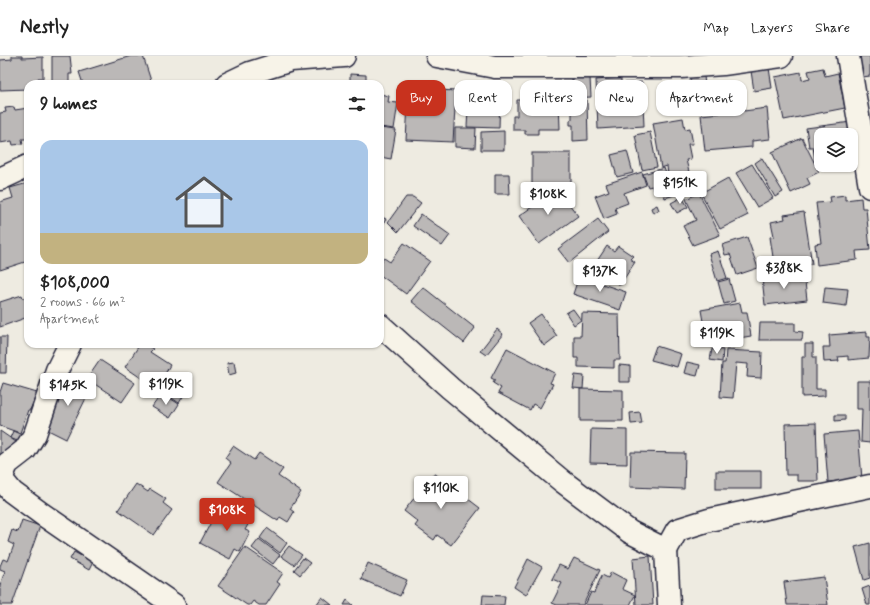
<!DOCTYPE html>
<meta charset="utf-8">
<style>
:root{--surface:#fff;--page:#f2f2f2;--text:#222;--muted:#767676;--line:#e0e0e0;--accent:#c8321e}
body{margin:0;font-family:Mynerve,sans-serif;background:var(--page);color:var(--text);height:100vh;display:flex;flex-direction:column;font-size:15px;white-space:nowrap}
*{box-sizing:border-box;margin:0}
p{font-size:13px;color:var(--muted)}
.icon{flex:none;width:22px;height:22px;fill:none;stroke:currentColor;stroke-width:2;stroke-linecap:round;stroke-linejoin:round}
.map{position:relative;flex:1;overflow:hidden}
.drawer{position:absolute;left:24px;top:24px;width:360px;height:268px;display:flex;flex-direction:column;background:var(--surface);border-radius:12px;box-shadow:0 1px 3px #0004}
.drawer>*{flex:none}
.hud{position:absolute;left:396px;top:24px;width:380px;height:36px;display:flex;gap:8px}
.tools{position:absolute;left:814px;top:72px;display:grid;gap:8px}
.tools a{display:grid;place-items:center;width:44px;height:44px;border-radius:8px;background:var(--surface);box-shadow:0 1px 3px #0004;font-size:20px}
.price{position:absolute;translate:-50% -34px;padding:0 9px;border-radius:4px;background:#fff;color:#222;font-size:13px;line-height:26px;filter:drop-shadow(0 1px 2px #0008)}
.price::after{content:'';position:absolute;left:50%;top:24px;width:12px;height:9px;margin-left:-6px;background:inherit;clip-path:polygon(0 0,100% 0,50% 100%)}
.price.current{background:var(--accent);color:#fff}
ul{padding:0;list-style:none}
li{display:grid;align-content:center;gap:8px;height:212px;padding:0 16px}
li+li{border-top:1px solid var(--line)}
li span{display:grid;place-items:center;height:124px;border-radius:12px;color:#555}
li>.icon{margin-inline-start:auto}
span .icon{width:72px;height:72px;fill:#fffc;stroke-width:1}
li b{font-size:17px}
h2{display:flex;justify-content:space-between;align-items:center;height:48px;padding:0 16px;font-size:17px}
.tag{padding:0 14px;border-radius:12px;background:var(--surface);box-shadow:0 1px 3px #0004;font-size:14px;line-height:36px}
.tag.current{background:var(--accent);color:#fff}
header{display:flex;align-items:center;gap:24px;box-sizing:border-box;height:56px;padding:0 20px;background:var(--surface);border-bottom:1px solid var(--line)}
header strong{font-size:19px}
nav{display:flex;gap:22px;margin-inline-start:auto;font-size:14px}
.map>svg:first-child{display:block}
</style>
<header>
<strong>Nestly</strong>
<nav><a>Map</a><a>Layers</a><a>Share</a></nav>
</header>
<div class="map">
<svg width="870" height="549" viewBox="0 0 870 549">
<rect width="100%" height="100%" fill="#eeebe1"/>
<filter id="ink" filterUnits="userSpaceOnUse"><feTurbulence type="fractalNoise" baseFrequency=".025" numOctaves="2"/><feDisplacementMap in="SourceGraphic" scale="8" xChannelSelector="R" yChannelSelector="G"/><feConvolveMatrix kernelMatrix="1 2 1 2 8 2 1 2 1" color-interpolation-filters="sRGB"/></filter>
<g filter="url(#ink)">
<!-- building -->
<g fill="#bbb8b7" stroke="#22223b">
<polygon points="12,0 22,0 22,2 43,1 43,22 38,22 38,28 28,28 28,33 0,34 0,4 12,3"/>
<polygon points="52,0 70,0 72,18 69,18 69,28 52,28"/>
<polygon points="131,0 143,0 152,28 83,28 79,16"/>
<polygon points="851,0 870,0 870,20 855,22"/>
<polygon points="769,12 772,32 754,35 751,15"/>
<polygon points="823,12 825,20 838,17 845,52 784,64 775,21 801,16 802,24 810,22 808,15"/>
<polygon points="350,18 366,19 366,28 350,28"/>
<polygon points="704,20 706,39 691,40 690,21"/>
<polygon points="572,22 590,22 591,41 573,42"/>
<polygon points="621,22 621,27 642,26 644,70 598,73 596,24"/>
<polygon points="438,34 456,35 453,86 406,84 408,48 412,48 413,37 427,38 426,47 435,47"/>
<polygon points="469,35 500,36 499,72 467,71"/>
<polygon points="380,38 389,40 388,46 398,47 394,73 380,71"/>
<polygon points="548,38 548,44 559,44 560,73 538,73 538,78 525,78 525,74 513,74 513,60 517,60 517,44 528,44 528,39"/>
<polygon points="743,43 744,55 767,52 770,83 752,85 752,91 705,95 701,59 720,57 719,46"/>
<polygon points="587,44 588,84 573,85 573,69 570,69 570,64 572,63 572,45"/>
<polygon points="14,51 15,54 28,52 28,83 22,83 23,88 13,89 12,85 0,87 0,57 6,56 5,52"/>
<polygon points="683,62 685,73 690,72 693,88 688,88 691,103 686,104 689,116 668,119 667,110 661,112 653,67"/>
<polygon points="851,66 854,86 851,86 851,79 821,79 821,105 815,106 813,91 809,91 806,72"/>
<polygon points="380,72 396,74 391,103 380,101"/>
<polygon points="455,72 476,72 475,92 455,91"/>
<polygon points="504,75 504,94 481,94 481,76"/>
<polygon points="650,76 657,111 642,114 635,79"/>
<polygon points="802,82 819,116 807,122 810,128 791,137 772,96"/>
<polygon points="627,95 633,117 617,121 611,99"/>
<rect x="532" y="97" width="39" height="33"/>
<polygon points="762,102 783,136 775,141 755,107"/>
<polygon points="752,108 773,142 757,151 736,117"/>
<polygon points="664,112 668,123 684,118 688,131 683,132 684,136 665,142 662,132 653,134 652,130 648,131 643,118"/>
<polygon points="642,116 646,129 624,137 628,147 615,152 617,158 604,163 595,140 609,135 606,128"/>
<polygon points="495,118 509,118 510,138 495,138"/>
<polygon points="728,122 748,159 720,173 701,137"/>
<polygon points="28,127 28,205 0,214 0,146 13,142 10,132"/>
<polygon points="558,133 578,160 539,188 519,160"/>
<polygon points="699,137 720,179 693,189 683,170 696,164 686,143"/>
<polygon points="845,139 845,144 861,142 862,152 866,152 870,194 856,195 857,204 817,209 815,188 821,187 816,147 831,146 830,141"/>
<polygon points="406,141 413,141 421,147 398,176 388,166"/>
<polygon points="682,141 688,151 677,157 671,147"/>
<polygon points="657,149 659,154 653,157 651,152"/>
<polygon points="804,156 812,208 798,210 797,205 774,208 770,181 774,180 771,166 785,163 784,159"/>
<polygon points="421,158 450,179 442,190 413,170"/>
<polygon points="380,160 386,163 380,175"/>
<polygon points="598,163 608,176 569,207 558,193"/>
<polygon points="747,181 758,212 737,219 730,198 725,199 722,189"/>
<polygon points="404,187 430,205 406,238 380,219 380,208 384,202 390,206"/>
<polygon points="607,190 614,195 618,190 633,200 630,203 635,206 620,229 593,211"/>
<polygon points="718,195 727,222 717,225 709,198"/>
<polygon points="770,206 771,217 760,218 759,207"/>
<polygon points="797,218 798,227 805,226 807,244 765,249 762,222"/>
<polygon points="579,220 626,236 620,254 573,238"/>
<polygon points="729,223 735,245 724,248 718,226"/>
<polygon points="423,231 475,272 464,287 411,245"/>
<polygon points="825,231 848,233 846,250 823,247"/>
<polygon points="22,239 23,242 28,241 28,261 0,271 0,246"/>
<polygon points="740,247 742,256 747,256 751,280 715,286 712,269 704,271 701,254"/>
<polygon points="573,253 581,264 574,269 566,257"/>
<polygon points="582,257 619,258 620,304 614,304 614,312 578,311 578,302 574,302 574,280 581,280"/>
<polygon points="541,258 557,280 544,290 528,267"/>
<polygon points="760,267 795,267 795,275 803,276 802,284 759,284"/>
<polygon points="497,273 503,278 486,299 480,295"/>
<polygon points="867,276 867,281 870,281 869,302 848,304 848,300 838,301 839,305 824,306 823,291 830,291 829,279"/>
<polygon points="0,281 7,281 6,317 0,317"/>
<polygon points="140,288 145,288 153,293 150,296 170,309 165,318 170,321 160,335 125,311"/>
<polygon points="805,288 813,288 813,301 816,301 816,333 825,333 825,340 802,341 802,301 805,301"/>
<polygon points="656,290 681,298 677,311 651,304"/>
<polygon points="507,292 555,317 550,327 553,328 540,352 533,348 530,354 498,337 501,332 493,327 495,324 491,322"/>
<polygon points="712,293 723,294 722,306 710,304"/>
<polygon points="726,294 762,296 761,322 747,321 748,308 736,307 733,342 720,341 722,307 725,307"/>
<polygon points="100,304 135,327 122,346 87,323"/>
<polygon points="234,306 236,317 229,319 227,307"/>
<polygon points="687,306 700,309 697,320 684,317"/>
<polygon points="619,309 630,310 630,326 619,326"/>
<polygon points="70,319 84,325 83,328 91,332 66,383 44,372"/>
<polygon points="575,319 584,320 583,333 573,332"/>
<polygon points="857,325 870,325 870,387 861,386 862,353 857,353"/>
<polygon points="174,326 187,334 179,347 166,338"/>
<polygon points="3,327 37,337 30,354 28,354 20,377 0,370 0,336"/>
<polygon points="580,333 623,334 623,365 580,365"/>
<polygon points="162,337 179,348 170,362 152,351"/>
<polygon points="640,356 642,367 631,368 630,357"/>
<polygon points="835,359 845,359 845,364 835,365"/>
<polygon points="816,367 818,425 797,425 797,419 786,419 785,368"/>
<polygon points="591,373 627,374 627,408 590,407"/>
<polygon points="24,374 27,375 22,387 10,382 13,375 22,379"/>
<polygon points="0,375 16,386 0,407"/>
<polygon points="858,375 862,423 828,426 824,378"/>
<polygon points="233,390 254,404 259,397 283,413 278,420 301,436 290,453 294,456 288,466 280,461 278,465 218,426 231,407 225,402"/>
<polygon points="631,396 685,397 684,433 630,431"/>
<rect x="716" y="415" width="45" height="18"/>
<polygon points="434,417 480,452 451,489 437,479 434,484 415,470 418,466 404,455"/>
<polygon points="136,428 148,436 150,433 166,443 163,447 172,454 154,479 118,454"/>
<polygon points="221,447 251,463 245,474 250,476 240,496 235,493 230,503 200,487"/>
<polygon points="22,464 40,470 12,549 0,549 0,529 5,515 0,513 0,510 3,503 8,505 14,489 8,486 12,474 18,476"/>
<polygon points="267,472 287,487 280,497 260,482"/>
<polygon points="259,483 280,499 273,508 252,492"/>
<polygon points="870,487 870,522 864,524 855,491"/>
<polygon points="289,490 302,499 294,509 281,500"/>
<polygon points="245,491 283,517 277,526 280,528 266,549 259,549 253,545 250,549 247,549 218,530"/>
<polygon points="74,496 93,506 89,514 70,503"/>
<polygon points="650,500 653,549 636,549 633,502"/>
<polygon points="303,502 310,507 300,519 294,514"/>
<polygon points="574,502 600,514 583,549 557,549 552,547 562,527 552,523 559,509 568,513"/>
<polygon points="528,503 542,511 526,539 514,531"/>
<polygon points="368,507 407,524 400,540 361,523"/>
<polygon points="611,516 626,524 622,533 635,539 630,549 585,549 591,536 594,537 602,519 608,522"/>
<polygon points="824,521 828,549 787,549 784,526"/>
<polygon points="870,530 870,549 867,549 862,533"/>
<polygon points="483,539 505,540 504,549 482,549"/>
<polygon points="322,541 332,549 316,549"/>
<polygon points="347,544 353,549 344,549"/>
</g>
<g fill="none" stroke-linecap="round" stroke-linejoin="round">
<!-- street casing -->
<g stroke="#22223b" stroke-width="25">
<g id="street">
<polyline points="437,0 495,11 681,11 723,8 781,0"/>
<polyline points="848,0 870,131"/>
<polyline points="227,28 250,17 291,4 344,0"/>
<polyline points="0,123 28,110"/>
<polyline points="380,269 450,332 562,425 630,476 666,494 669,549"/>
<polyline points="70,288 57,314 35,378 25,394 7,408 3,418 3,425 12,436 42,458 174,549"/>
<polyline points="666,494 677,474 709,464 870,430"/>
</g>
</g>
<!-- street -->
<use href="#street" stroke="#f7f3e8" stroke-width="22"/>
</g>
</g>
</svg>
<div class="tools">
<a><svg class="icon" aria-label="layers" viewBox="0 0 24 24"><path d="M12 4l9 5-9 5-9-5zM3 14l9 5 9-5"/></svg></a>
</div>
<b class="price" style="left:680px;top:149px">$151K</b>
<b class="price" style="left:548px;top:160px">$108K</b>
<b class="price" style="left:784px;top:234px">$388K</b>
<b class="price" style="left:600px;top:237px">$137K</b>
<b class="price" style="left:717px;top:299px">$119K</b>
<b class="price" style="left:166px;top:350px">$119K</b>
<b class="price" style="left:68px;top:351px">$145K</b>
<b class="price" style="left:441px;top:454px">$110K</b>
<b class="price current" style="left:227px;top:476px">$108K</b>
<div class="hud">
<a class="tag current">Buy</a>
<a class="tag">Rent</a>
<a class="tag">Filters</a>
<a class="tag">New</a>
<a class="tag">Apartment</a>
</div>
<section class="drawer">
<h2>9 homes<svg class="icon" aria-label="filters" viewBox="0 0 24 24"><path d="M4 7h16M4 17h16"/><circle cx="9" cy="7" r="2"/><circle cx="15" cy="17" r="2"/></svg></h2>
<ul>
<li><span style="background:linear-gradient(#a9c7e8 75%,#c2b280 0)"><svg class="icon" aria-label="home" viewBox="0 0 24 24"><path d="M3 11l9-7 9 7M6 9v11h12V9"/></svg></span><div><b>$108,000</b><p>2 rooms · 66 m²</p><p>Apartment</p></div></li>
</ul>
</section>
</div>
